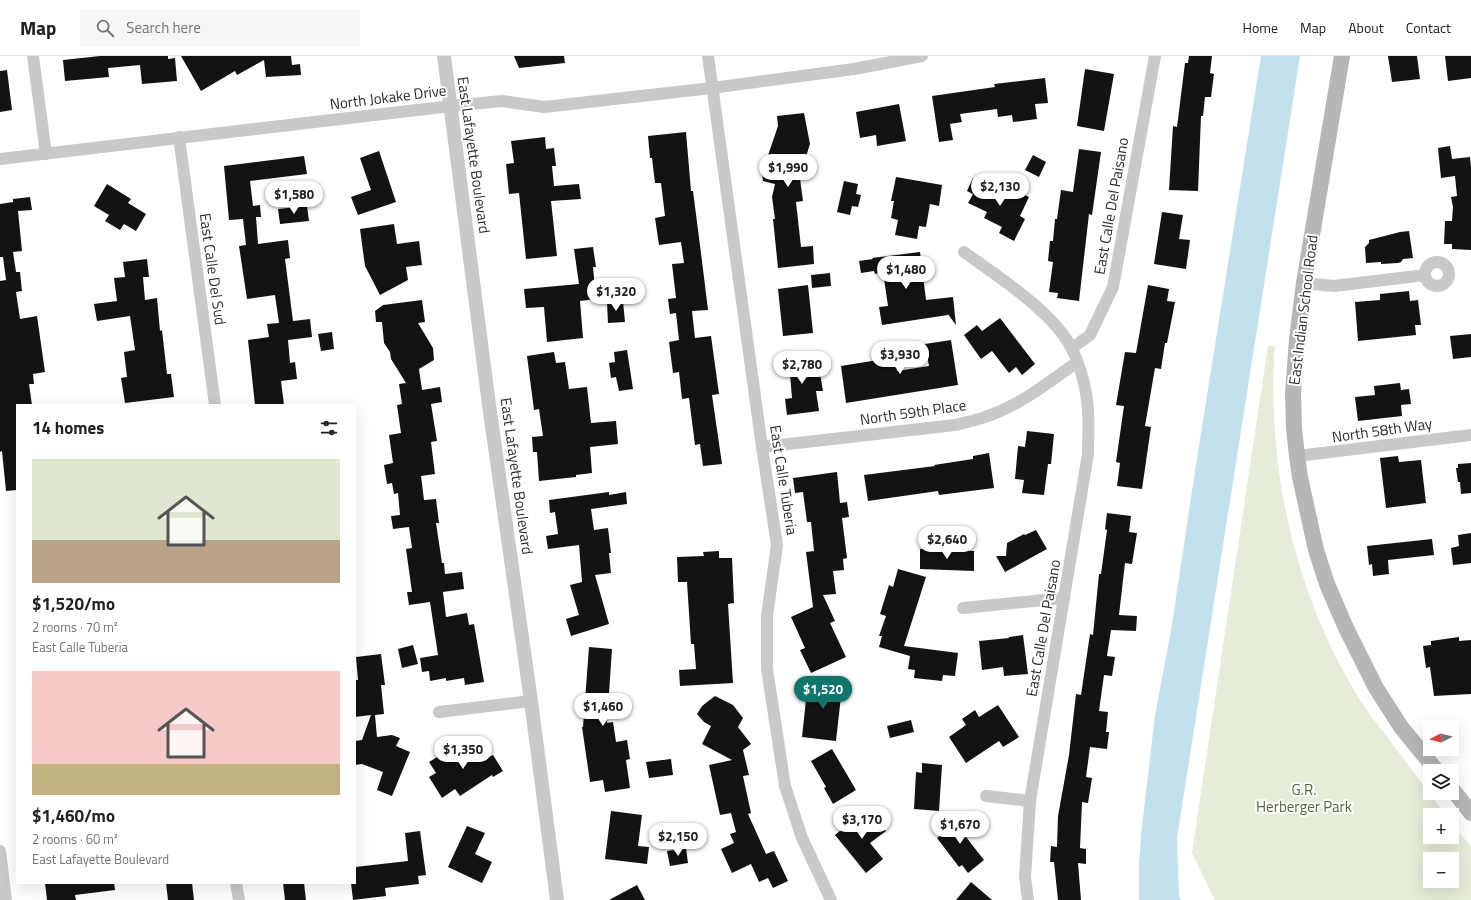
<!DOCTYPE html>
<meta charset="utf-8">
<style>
:root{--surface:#fff;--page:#f6f6f6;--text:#202124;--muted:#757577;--line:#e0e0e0;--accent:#0f766e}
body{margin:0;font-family:"Titillium Web",sans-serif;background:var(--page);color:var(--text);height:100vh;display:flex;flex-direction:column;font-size:15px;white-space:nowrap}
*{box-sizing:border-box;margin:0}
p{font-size:13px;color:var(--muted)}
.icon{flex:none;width:22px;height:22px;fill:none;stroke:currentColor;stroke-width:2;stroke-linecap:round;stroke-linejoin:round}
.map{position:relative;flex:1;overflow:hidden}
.sheet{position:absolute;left:16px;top:348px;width:340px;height:480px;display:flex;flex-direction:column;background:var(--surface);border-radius:0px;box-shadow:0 4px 16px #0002}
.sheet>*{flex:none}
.needle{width:26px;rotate:263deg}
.tools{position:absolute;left:1423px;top:664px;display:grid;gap:8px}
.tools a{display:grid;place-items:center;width:36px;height:36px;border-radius:0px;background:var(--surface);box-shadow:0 4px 16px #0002;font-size:20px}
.price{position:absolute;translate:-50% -34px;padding:0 9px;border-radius:14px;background:#fff;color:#222;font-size:13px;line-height:26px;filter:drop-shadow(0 1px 2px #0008)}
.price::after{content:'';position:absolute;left:50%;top:24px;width:12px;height:9px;margin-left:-6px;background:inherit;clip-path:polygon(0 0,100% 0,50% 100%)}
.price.on{background:var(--accent);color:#fff}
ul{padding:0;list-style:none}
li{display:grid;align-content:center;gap:8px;height:212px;padding:0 16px}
li span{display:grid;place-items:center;height:124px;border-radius:0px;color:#555}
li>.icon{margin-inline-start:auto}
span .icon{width:72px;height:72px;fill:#fffc;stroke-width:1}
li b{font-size:17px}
h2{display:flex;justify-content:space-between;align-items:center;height:48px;padding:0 16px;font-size:17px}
header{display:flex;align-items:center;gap:24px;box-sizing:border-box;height:56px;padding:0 20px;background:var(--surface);border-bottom:1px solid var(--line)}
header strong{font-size:19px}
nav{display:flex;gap:22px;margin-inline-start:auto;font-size:14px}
.search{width:280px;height:36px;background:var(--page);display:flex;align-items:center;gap:10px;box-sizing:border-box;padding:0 14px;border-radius:0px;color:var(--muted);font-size:15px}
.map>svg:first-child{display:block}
</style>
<header>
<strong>Map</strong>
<div class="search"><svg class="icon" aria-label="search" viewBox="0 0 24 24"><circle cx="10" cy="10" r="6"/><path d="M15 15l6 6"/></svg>Search here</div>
<nav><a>Home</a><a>Map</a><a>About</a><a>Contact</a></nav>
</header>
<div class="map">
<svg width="1471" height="844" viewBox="0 0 1471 844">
<rect width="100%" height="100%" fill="#fff"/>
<!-- green -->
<path fill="#e5ecd8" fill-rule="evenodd" d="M1268,290H1275C1266,410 1295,537 1357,639C1367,656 1380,671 1391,686C1409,710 1427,735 1446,759H1430V781H1452V767L1471,791V844H1215L1192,797ZM1430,803H1452V825H1430Z"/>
<!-- water -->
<polygon fill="#c3e1ed" points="1261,0 1300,0 1177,782 1179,840 1181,844 1139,844 1139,807 1141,779 1155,659 1171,575 1195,415"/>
<!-- building -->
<g fill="#131313">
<polygon points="100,0 168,0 168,3 175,2 177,25 142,28 140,9 108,12 109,21 65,25 63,4"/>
<polygon points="181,0 291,0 292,9 300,8 301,19 266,21 264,4 237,19 235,15 201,35"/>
<polygon points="514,0 564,0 565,7 519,12"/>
<polygon points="1189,0 1212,0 1210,17 1214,18 1211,41 1205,41 1203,60 1201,60 1198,135 1169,134 1173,70 1177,71 1185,7 1188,7"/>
<polygon points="1388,0 1417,0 1420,23 1392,26"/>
<polygon points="1445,0 1471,0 1471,22 1448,25"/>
<polygon points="1085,13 1114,18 1104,75 1077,70"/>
<polygon points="7,14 12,54 0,56 0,15"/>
<polygon points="1045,22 1048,47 1035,48 1037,63 1013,66 1012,59 998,61 997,53 960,58 962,66 950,68 953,84 939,86 932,40 995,31 994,28"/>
<polygon points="899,48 906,85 877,90 876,79 860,82 856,56"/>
<polygon points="804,57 810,88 804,107 798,108 803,145 796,146 801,191 813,190 814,208 778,212 773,163 775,163 772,141 775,128 763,125 762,117 778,70 777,60"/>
<polygon points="686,76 691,135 693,135 702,205 708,254 692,255 695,282 711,280 719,338 712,339 722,408 703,410 700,388 695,389 689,342 682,343 679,316 673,317 669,286 679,284 676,257 670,258 668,243 676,242 672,208 684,207 681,186 659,189 655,162 665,160 661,127 655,127 652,102 650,102 648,80"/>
<polygon points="545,81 546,93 554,92 556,110 552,110 554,130 579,128 581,143 551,145 557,200 526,203 519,137 509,138 506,108 514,107 511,85"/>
<polygon points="1450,90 1452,103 1470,101 1471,112 1471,194 1452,193 1452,188 1444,188 1445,165 1452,165 1453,151 1451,141 1457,140 1455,120 1441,122 1438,92"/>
<polygon points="1079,93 1101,96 1092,159 1089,158 1079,245 1057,242 1058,237 1049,236 1053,206 1048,205 1050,185 1053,185 1055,163 1057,163 1061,134 1073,136"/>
<polygon points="379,95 396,146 358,159 351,141 371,134 360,102"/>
<polygon points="1033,99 1046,106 1039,121 1025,114"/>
<polygon points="304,100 307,118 250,125 253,150 260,149 261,161 256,161 258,188 288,184 290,202 285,203 293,265 310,263 312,281 288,284 290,307 295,306 297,323 281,325 284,349 255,349 248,284 269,281 267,268 279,267 275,239 247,243 239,190 246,189 243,163 229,164 224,110"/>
<polygon points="896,121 942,129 939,150 930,148 926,171 919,170 917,183 895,179 898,164 891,162 894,145 891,145"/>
<polygon points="973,122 1009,140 1012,133 1029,141 1020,160 1025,163 1014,185 999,177 1002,171 984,162 987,156 968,147 973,138 967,135"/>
<polygon points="844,125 858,128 856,138 861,139 858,151 852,150 850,159 837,156"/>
<polygon points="107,128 131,143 128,147 146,158 136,175 124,168 120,174 105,165 109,159 94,150"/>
<polygon points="30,141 32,154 18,155 22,195 13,196 16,216 20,216 22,235 16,236 20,263 37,260 45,316 33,318 34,328 29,328 32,349 17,349 17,434 6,435 2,395 0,396 0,225 6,224 3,201 0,201 0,148 13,146 13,143"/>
<polygon points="307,150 309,165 280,168 278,153"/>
<polygon points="1162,156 1183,159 1179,183 1190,184 1186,213 1154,208"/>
<polygon points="394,168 397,188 419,185 422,209 406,211 408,224 380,239 365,210 360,173"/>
<polygon points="1409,175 1413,202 1403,203 1401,206 1398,207 1381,208 1381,206 1366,207 1365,191 1369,187 1369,184 1400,176"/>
<polygon points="593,191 596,211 593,211 596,243 580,245 583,282 547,286 544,251 526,252 524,233 579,228 574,193"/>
<polygon points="920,196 926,244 953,241 956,269 947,257 948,259 882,269 879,251 888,250 883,216 875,218 874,215 861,217 859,205 873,203 872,202"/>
<polygon points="147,203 149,221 143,221 145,244 157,242 160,275 162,274 167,318 171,318 174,341 125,347 121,322 127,321 124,296 135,294 130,260 97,265 94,248 117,245 114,222 125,221 123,206"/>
<polygon points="830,217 831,230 812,232 811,219"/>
<polygon points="808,229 813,277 783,280 778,233"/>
<polygon points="1148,229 1169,233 1167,245 1175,246 1167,287 1165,287 1161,313 1155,312 1145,370 1151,371 1142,433 1117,430 1120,407 1116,406 1124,350 1116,349 1125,296 1136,297"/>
<polygon points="1409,235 1410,245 1418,244 1421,269 1415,269 1416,279 1358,285 1355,246 1380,244 1380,238"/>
<polygon points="422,244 425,266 418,267 433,292 434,304 419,313 422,334 440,331 442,346 431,348 437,385 431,386 435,418 421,420 424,444 436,443 439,467 436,467 442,507 444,507 445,518 462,516 464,533 443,536 446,561 467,557 469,569 474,568 484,626 465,629 464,622 446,625 446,622 430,625 429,615 422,616 420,602 438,599 430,546 409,549 407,536 412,536 406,493 412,492 409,471 393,473 391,460 400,459 398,437 394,438 392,427 387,428 384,409 393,407 389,379 401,377 397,349 402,348 399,328 406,327 391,303 390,296 384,287 382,266 376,266 375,255 383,249"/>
<polygon points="623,245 625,266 608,267 607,246"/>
<polygon points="1000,262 1035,308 1022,319 1016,311 1009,317 992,295 981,303 964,279 977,269 982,275"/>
<polygon points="332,276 334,293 321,295 318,278"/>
<polygon points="1471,278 1471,301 1453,303 1450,280"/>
<polygon points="951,284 958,329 846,347 841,310 878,304 877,297 895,294 897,315 929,310 925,288"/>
<polygon points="627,294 633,333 619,335 616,321 611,322 609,307 615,306 614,296"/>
<polygon points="554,296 556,307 565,306 569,333 587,331 591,367 616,365 618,388 590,391 592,417 576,419 576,421 539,425 537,396 533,396 532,381 543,380 539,353 534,354 527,300"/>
<polygon points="814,300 816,317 820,317 823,335 816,335 819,355 787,359 785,343 792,342 790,318 780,319 778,304"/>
<polygon points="1400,327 1401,334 1409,333 1411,348 1401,349 1402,360 1358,365 1355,341 1375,339 1374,330"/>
<polygon points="1027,375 1054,378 1051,408 1048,408 1044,439 1022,437 1024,424 1015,423 1018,390 1025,391"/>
<polygon points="989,397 994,432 939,439 938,435 868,445 864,419 935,410 934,409 973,403 973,400"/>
<polygon points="1398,400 1399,406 1421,404 1426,447 1386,452 1380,402"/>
<polygon points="1471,407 1471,437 1461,438 1460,426 1458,426 1456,412 1458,412 1458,408"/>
<polygon points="837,416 840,447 847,446 849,461 842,462 847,502 843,503 844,514 833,515 836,538 823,539 835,565 830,567 846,601 811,617 800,594 805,592 791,561 813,551 806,496 814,495 811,466 807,466 803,436 795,437 793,422"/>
<polygon points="609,436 609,439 626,436 627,448 591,453 594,474 608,472 611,497 609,497 611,517 595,519 609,568 571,580 566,563 579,559 570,529 582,526 579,489 548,493 546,480 558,478 555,456 550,457 549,444"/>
<polygon points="1107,457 1131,460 1129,476 1137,477 1132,508 1125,507 1119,559 1137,560 1136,575 1111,574 1107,600 1115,601 1112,620 1104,619 1099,655 1108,656 1106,676 1109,676 1107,693 1090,691 1086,721 1092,722 1088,747 1082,746 1080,792 1086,793 1086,808 1078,807 1081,844 1058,844 1054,806 1050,806 1051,790 1057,791 1058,760 1069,699 1076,638 1081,639 1090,578 1093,579 1099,518 1101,518 1107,474 1105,473"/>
<polygon points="1036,474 1047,493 1005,516 996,500 1006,500 1007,487 1024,478 1025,479"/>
<polygon points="1471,477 1471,507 1453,509 1451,492 1459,490 1458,479"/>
<polygon points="1432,483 1434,499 1388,504 1389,518 1373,520 1372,508 1369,509 1367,490"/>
<polygon points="920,493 974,495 974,515 920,513"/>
<polygon points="719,495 719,502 732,502 734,547 728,548 733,627 680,630 679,614 696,613 694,588 691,588 687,526 678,526 677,501 704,500 703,496"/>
<polygon points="898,513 926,521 904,590 958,597 955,620 943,619 942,625 914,622 915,614 908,613 910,600 879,591 882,580 879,580 886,560 880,558 889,529 893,531"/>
<polygon points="1023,579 1028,618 1004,620 1003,611 982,614 979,585 1009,582 1009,581"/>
<polygon points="1459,581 1459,585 1471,584 1471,638 1434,640 1430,611 1426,612 1423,590 1431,589 1431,585"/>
<polygon points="413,589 418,608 402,612 398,593"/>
<polygon points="589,591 612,593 607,667 613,666 616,686 627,684 630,703 626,704 630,732 605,736 603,724 590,726 582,671 583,671"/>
<polygon points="381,598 385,629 381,629 384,658 375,659 377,681 392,679 400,682 396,690 410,696 392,740 377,734 383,716 362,708 355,709 355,685 362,684 371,659 355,661 355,624 358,624 356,601"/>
<polygon points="808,625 849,630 848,641 841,640 836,685 802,681"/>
<polygon points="715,640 733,649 743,662 738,671 751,688 743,694 749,719 743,720 751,757 748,758 766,798 774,795 788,825 773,832 768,822 759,826 751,808 732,817 721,793 734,787 730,778 736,776 731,757 720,759 709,709 732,704 702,688 711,670 704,666 697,658 702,650"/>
<polygon points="998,649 1019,681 1003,691 999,685 966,707 949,681 966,669 962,663 975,654 979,661"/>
<polygon points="911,664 914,676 890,682 887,670"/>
<polygon points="475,685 486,703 493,699 503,715 493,721 492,719 460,740 455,733 442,742 429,721 436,717 429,706 447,695 450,701"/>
<polygon points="832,693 856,734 833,748 824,732 826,731 811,705"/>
<polygon points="671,703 673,719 649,722 646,706"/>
<polygon points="922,707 942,709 939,755 914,753 916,716 922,717"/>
<polygon points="611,755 642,759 638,790 649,791 647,808 605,803"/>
<polygon points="864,755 872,765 876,762 886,775 870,787 883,803 866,817 835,779"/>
<polygon points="960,759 973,776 966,781 984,804 968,817 962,809 959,811 937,782 947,774 945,771"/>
<polygon points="467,770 485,777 475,798 492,806 482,827 448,811"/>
<polygon points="420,775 426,819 418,820 419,828 385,832 386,840 353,844 351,827 355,827 355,811 408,805 405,777"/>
<polygon points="686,792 688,807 670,810 667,795"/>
<polygon points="971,826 992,844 956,844"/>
<polygon points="45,827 114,827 115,834 75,839 76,844 47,844"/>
<polygon points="166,827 192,827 194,844 168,844"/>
<polygon points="283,827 304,827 306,844 285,844"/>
<polygon points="637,829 645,844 609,844"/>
</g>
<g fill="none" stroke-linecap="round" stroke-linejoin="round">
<!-- minor -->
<g stroke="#c9c9c9" stroke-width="12">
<polyline points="33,0 46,98"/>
<polyline points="708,0 762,391 777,489 767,560 767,613 785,730 802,782 831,844"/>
<polyline points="179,81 215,349"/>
<polyline points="0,103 451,50 502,45 544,51 712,32 854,13 922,0"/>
<path d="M964,196C997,220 1054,256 1072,293C1081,311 1087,335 1088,355C1089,369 1088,384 1088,398L1030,745L1025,821L1028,844"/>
<circle cx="1437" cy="218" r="12"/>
<polyline points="1304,227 1334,230 1425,219"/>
<polyline points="1072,292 1090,279 1113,231 1155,0"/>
<path d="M762,391L955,369C965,366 975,365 985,361C1019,350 1048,327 1077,306"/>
<polyline points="1297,400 1471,379"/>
<polyline points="963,552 1064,542"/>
<polyline points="439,656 531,645"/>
<polyline points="986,740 1030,745"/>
<polyline points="0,795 6,844"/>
<polyline points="236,827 239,844"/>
</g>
<!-- tertiary -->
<polyline stroke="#c9c9c9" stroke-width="14" points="444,0 489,349 531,645 557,844"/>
<!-- secondary -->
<g stroke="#b6b6b6" stroke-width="16">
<polyline points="1342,0 1304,227 1297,283 1293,338 1294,373 1297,400 1300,421 1316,494 1327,528 1346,572 1376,632 1401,671 1437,715"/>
<polyline points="1452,733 1471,757"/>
</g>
</g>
<g text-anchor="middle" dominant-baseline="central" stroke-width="4" stroke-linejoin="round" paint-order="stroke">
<!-- street labels -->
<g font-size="15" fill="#2c2c2c" stroke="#fff">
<text transform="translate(388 41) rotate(-7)">North Jokake Drive</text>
<text transform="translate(474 99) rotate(82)">East Lafayette Boulevard</text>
<text transform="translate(1111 150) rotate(-80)">East Calle Del Paisano</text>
<text transform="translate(213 213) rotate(82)">East Calle Del Sud</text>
<text transform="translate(1303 254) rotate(-83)">East Indian School Road</text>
<text transform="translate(913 356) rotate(-8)">North 59th Place</text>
<text transform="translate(1382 374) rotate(-8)">North 58th Way</text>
<text transform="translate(517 420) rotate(82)">East Lafayette Boulevard</text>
<text transform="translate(784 424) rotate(81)">East Calle Tuberia</text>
<text transform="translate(1043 572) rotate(-80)">East Calle Del Paisano</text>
</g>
<!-- park labels -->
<g font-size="15" fill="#556b37" stroke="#fff">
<text x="1304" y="733">G.R.<tspan x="1304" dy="17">Herberger Park</tspan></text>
</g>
</g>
</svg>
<div class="tools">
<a><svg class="needle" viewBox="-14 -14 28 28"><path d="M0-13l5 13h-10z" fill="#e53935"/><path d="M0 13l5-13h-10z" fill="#757577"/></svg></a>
<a><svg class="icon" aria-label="layers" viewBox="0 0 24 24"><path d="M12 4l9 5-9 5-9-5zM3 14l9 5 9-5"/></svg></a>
<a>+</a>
<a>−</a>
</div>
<b class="price" style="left:788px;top:132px">$1,990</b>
<b class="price" style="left:1000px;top:151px">$2,130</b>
<b class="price" style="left:294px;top:159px">$1,580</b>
<b class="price" style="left:906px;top:234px">$1,480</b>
<b class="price" style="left:616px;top:256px">$1,320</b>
<b class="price" style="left:900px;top:319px">$3,930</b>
<b class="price" style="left:802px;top:329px">$2,780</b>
<b class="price" style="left:947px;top:504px">$2,640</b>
<b class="price on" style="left:823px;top:654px">$1,520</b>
<b class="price" style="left:603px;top:671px">$1,460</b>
<b class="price" style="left:463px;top:714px">$1,350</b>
<b class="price" style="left:862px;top:784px">$3,170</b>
<b class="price" style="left:960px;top:789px">$1,670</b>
<b class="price" style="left:678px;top:801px">$2,150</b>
<section class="sheet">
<h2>14 homes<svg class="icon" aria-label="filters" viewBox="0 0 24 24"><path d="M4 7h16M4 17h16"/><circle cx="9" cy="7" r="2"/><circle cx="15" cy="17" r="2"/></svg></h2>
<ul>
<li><span style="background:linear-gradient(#dfe7d0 65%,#b9a48a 0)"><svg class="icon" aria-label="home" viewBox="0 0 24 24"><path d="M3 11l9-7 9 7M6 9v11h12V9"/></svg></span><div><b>$1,520/mo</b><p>2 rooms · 70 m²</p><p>East Calle Tuberia</p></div></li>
<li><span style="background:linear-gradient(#f6c9c9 75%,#c2b280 0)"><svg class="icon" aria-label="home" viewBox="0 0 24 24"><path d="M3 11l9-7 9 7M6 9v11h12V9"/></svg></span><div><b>$1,460/mo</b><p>2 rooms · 60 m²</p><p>East Lafayette Boulevard</p></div></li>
</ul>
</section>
</div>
